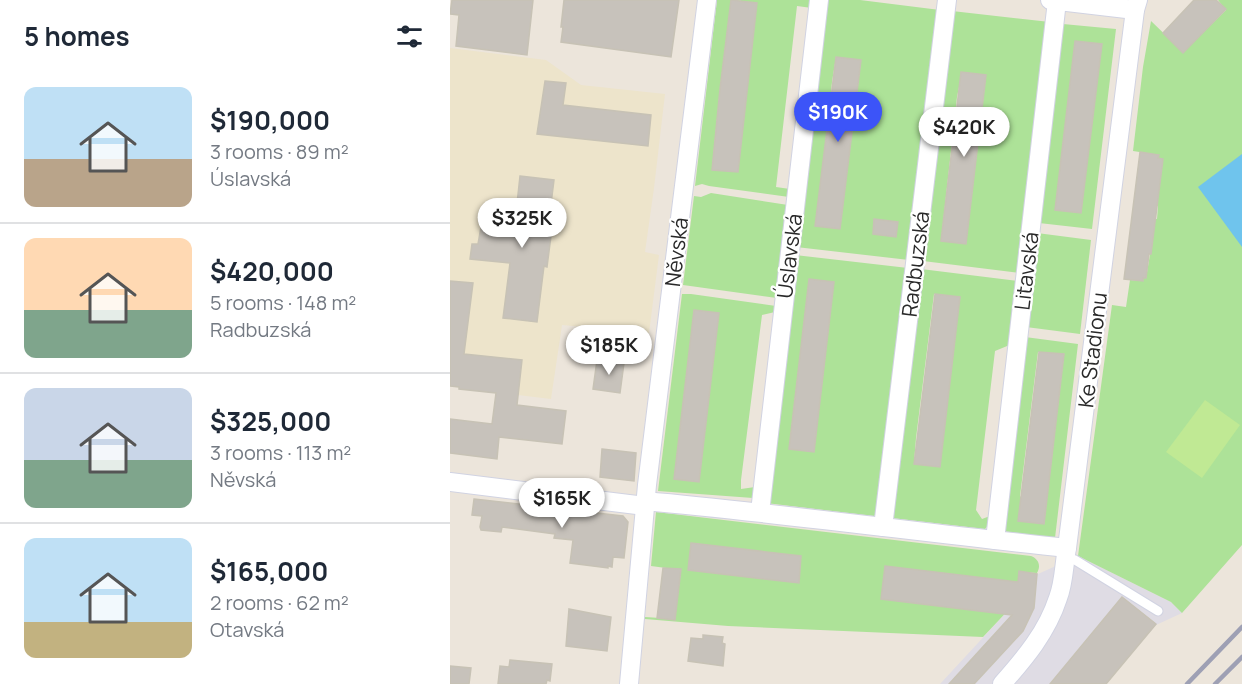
<!DOCTYPE html>
<meta charset="utf-8">
<style>
:root{--surface:#fff;--page:#f2f2f3;--text:#1f2937;--muted:#747a83;--line:#e0e1e3;--accent:#3c54f8}
body{margin:0;font-family:Manrope,sans-serif;background:var(--page);color:var(--text);height:100vh;display:flex;flex-direction:column;font-size:22px;white-space:nowrap}
*{box-sizing:border-box;margin:0}
p{font-size:20px;color:var(--muted)}
.icon{flex:none;width:33px;height:33px;fill:none;stroke:currentColor;stroke-width:2;stroke-linecap:round;stroke-linejoin:round}
.map{position:relative;flex:1;overflow:hidden}
.details{display:flex;flex-direction:column;background:var(--surface);width:450px}
.details>*{flex:none}
.price{position:absolute;translate:-50% -51px;padding:0 14px;border-radius:21px;background:#fff;color:#222;font-size:20px;line-height:39px;filter:drop-shadow(0 2px 3px #0008)}
.price::after{content:'';position:absolute;left:50%;top:36px;width:18px;height:14px;margin-left:-9px;background:inherit;clip-path:polygon(0 0,100% 0,50% 100%)}
.price.selected{background:var(--accent);color:#fff}
ul{padding:0;list-style:none}
li{display:flex;align-items:center;gap:18px;height:150px;padding:0 24px}
li+li{border-top:2px solid var(--line)}
li span{display:grid;place-items:center;flex:none;width:168px;height:120px;border-radius:12px;color:#555}
li>.icon{margin-inline-start:auto}
span .icon{width:72px;height:72px;fill:#fffc;stroke-width:1}
li b{font-size:26px}
h2{display:flex;justify-content:space-between;align-items:center;height:72px;padding:0 24px;font-size:26px}
main{display:flex;flex:1;min-height:0}
.map>svg:first-child{display:block}
</style>
<main>
<section class="details">
<h2>5 homes<svg class="icon" aria-label="filters" viewBox="0 0 24 24"><path d="M4 7h16M4 17h16"/><circle cx="9" cy="7" r="2"/><circle cx="15" cy="17" r="2"/></svg></h2>
<ul>
<li><span style="background:linear-gradient(#bfe0f5 60%,#b9a48a 0)"><svg class="icon" aria-label="home" viewBox="0 0 24 24"><path d="M3 11l9-7 9 7M6 9v11h12V9"/></svg></span><div><b>$190,000</b><p>3 rooms · 89 m²</p><p>Úslavská</p></div></li>
<li><span style="background:linear-gradient(#ffd9b3 60%,#7fa58c 0)"><svg class="icon" aria-label="home" viewBox="0 0 24 24"><path d="M3 11l9-7 9 7M6 9v11h12V9"/></svg></span><div><b>$420,000</b><p>5 rooms · 148 m²</p><p>Radbuzská</p></div></li>
<li><span style="background:linear-gradient(#c9d6e8 60%,#7fa58c 0)"><svg class="icon" aria-label="home" viewBox="0 0 24 24"><path d="M3 11l9-7 9 7M6 9v11h12V9"/></svg></span><div><b>$325,000</b><p>3 rooms · 113 m²</p><p>Něvská</p></div></li>
<li><span style="background:linear-gradient(#bfe0f5 70%,#c2b280 0)"><svg class="icon" aria-label="home" viewBox="0 0 24 24"><path d="M3 11l9-7 9 7M6 9v11h12V9"/></svg></span><div><b>$165,000</b><p>2 rooms · 62 m²</p><p>Otavská</p></div></li>
</ul>
</section>
<div class="map">
<svg width="792" height="684" viewBox="0 0 792 684">
<rect width="100%" height="100%" fill="#ece5db"/>
<!-- industrial -->
<polygon fill="#dfdce4" points="628,556 721,602 732,613 706,625 656,684 490,684 566,602 569,571 588,574"/>
<!-- education -->
<polygon fill="#ede4cb" points="0,48 96,60 131,85 215,94 204,188 195,252 209,255 199,333 112,325 101,399 68,395 72,360 14,354 23,284 0,281"/>
<!-- green -->
<g fill="#ade298" fill-rule="evenodd">
<polygon points="267,0 281,0 270,88 262,169 287,172 307,3 284,0 362,0 362,8 347,6 326,187 340,189 339,197 259,186 252,184 245,186"/>
<path d="M376,0H410L490,10L459,260L346,247ZM386,57L411,61L390,229L366,226L382,82ZM424,219H426L446,237L423,234Z"/>
<polygon points="768,0 792,0 792,545 732,613 721,602 628,556 662,305 676,307 680,280 692,281 693,278 696,278 702,243 701,218 707,219 708,206 702,205 709,155 683,151 693,67 701,21 733,52 776,10"/>
<path d="M502,11L600,22L570,273L473,261ZM512,72L536,76L516,244L491,241L507,97Z"/>
<path d="M613,24L666,29L642,229L589,223ZM626,41L651,44L631,213L605,210L622,66Z"/>
<polygon points="261,193 338,205 327,298 233,285 244,196 251,197"/>
<polygon points="587,233 641,240 630,334 576,327"/>
<path d="M345,255L458,268L427,513L424,516L316,503ZM359,279L384,282L364,452L339,448Z"/>
<path d="M471,269L569,281L562,344L545,351L526,510L532,519L540,516L539,524L535,529L442,518ZM484,294L510,297L464,463L466,438Z"/>
<path d="M232,294H241L326,306L325,312L312,315L291,480V489L305,487L303,498L208,491ZM244,310L269,313L249,482L224,479Z"/>
<path d="M575,337L628,344L605,538L552,531ZM588,352L614,355L594,524L570,496Z"/>
<path d="M206,512L581,556C589,559 591,566 587,573L569,572L566,602L533,637L278,626L195,619V617L225,619L231,570L201,566ZM241,543L351,556L349,582Z"/>
</g>
<!-- pitch -->
<polygon fill="#c0e994" points="755,400 790,425 752,478 716,452"/>
<!-- water -->
<polygon fill="#6fc4ed" points="792,154 792,247 748,187"/>
<!-- building -->
<g fill="#c7c2bb" stroke="#c7c2b5" stroke-width="1.5">
<polygon points="2,0 83,0 77,55 6,46 9,15 0,14"/>
<polygon points="114,0 229,0 221,57 111,42 113,27 111,27"/>
<polygon points="281,0 307,3 288,172 262,170 270,89"/>
<polygon points="744,0 766,0 776,9 733,53 713,33"/>
<polygon points="625,41 652,44 631,213 605,210"/>
<polygon points="386,57 411,60 390,229 365,226"/>
<polygon points="511,72 536,75 516,244 491,241"/>
<polygon points="95,81 116,83 113,105 201,115 198,146 87,134"/>
<polygon points="690,152 709,155 708,158 713,159 701,254 699,254 696,278 693,278 693,281 674,279"/>
<polygon points="70,176 104,180 97,236 101,236 97,267 94,266 87,322 53,318 60,263 20,259 22,244 28,244 31,227 64,231"/>
<polygon points="424,219 448,222 446,237 423,234"/>
<polygon points="359,279 384,282 364,452 339,449"/>
<polygon points="0,281 23,283 14,354 72,360 67,405 116,411 112,444 49,437 47,459 0,453 0,419 42,424 46,393 9,389 9,387 0,386"/>
<polygon points="485,294 510,297 490,467 464,464"/>
<polygon points="244,310 269,313 249,482 224,479"/>
<polygon points="589,352 614,354 594,524 568,521"/>
<polygon points="147,360 174,363 170,393 143,389"/>
<polygon points="152,449 186,453 184,481 150,477"/>
<polygon points="24,499 173,516 178,522 174,558 163,557 162,567 158,566 158,568 120,563 123,540 104,538 105,534 52,527 51,532 31,530 30,527 32,516 22,515"/>
<polygon points="241,543 351,556 349,583 238,570"/>
<polygon points="435,566 568,582 569,571 587,574 584,608 573,631 524,684 499,684 562,615 431,599"/>
<polygon points="213,568 231,569 225,620 207,618"/>
<polygon points="672,597 706,624 656,684 600,684"/>
<polygon points="119,609 161,617 157,651 116,646"/>
<polygon points="253,635 273,637 272,643 275,644 273,666 238,661 241,638 253,639"/>
<polygon points="60,660 102,664 100,681 97,680 96,684 48,684 50,666 59,667"/>
<polygon points="0,666 21,668 19,684 0,684"/>
</g>
<g fill="none" stroke-linecap="round" stroke-linejoin="round">
<!-- service casing -->
<g stroke="#d1d3e2" stroke-width="11">
<polyline id="service" points="615,558 625,560 708,611"/>
</g>
<!-- minor casing -->
<g stroke="#d1d3e2" stroke-width="20">
<g id="minor">
<polyline points="600,0 685,10"/>
<polyline points="0,482 195,506"/>
<path d="M195,501C336,514 476,533 617,548"/>
<polyline points="310,512 369,0"/>
<polyline points="433,527 497,0"/>
<polyline points="545,540 607,1"/>
<polyline points="179,684 197,485 257,0"/>
<path d="M552,684C575,658 597,632 608,598C614,583 614,564 617,548L685,10L688,0"/>
</g>
</g>
<!-- service -->
<use href="#service" stroke="#fff" stroke-width="9"/>
<!-- minor -->
<use href="#minor" stroke="#fff" stroke-width="18"/>
<!-- rail -->
<g stroke="#9ea0b4" stroke-width="4.5">
<polyline points="737,684 792,627"/>
<polyline points="765,684 792,657"/>
</g>
</g>
<g text-anchor="middle" dominant-baseline="central" stroke-width="4.5" stroke-linejoin="round" paint-order="stroke">
<!-- street labels -->
<g font-size="21" fill="#292929" stroke="#fff">
<text transform="translate(226 252) rotate(-83)">Něvská</text>
<text transform="translate(339 256) rotate(-83)">Úslavská</text>
<text transform="translate(465 264) rotate(-83)">Radbuzská</text>
<text transform="translate(576 271) rotate(-83)">Litavská</text>
<text transform="translate(642 350) rotate(-83)">Ke Stadionu</text>
</g>
</g>
</svg>
<b class="price selected" style="left:388px;top:143px">$190K</b>
<b class="price" style="left:514px;top:158px">$420K</b>
<b class="price" style="left:72px;top:249px">$325K</b>
<b class="price" style="left:159px;top:376px">$185K</b>
<b class="price" style="left:112px;top:529px">$165K</b>
</div>
</main>
